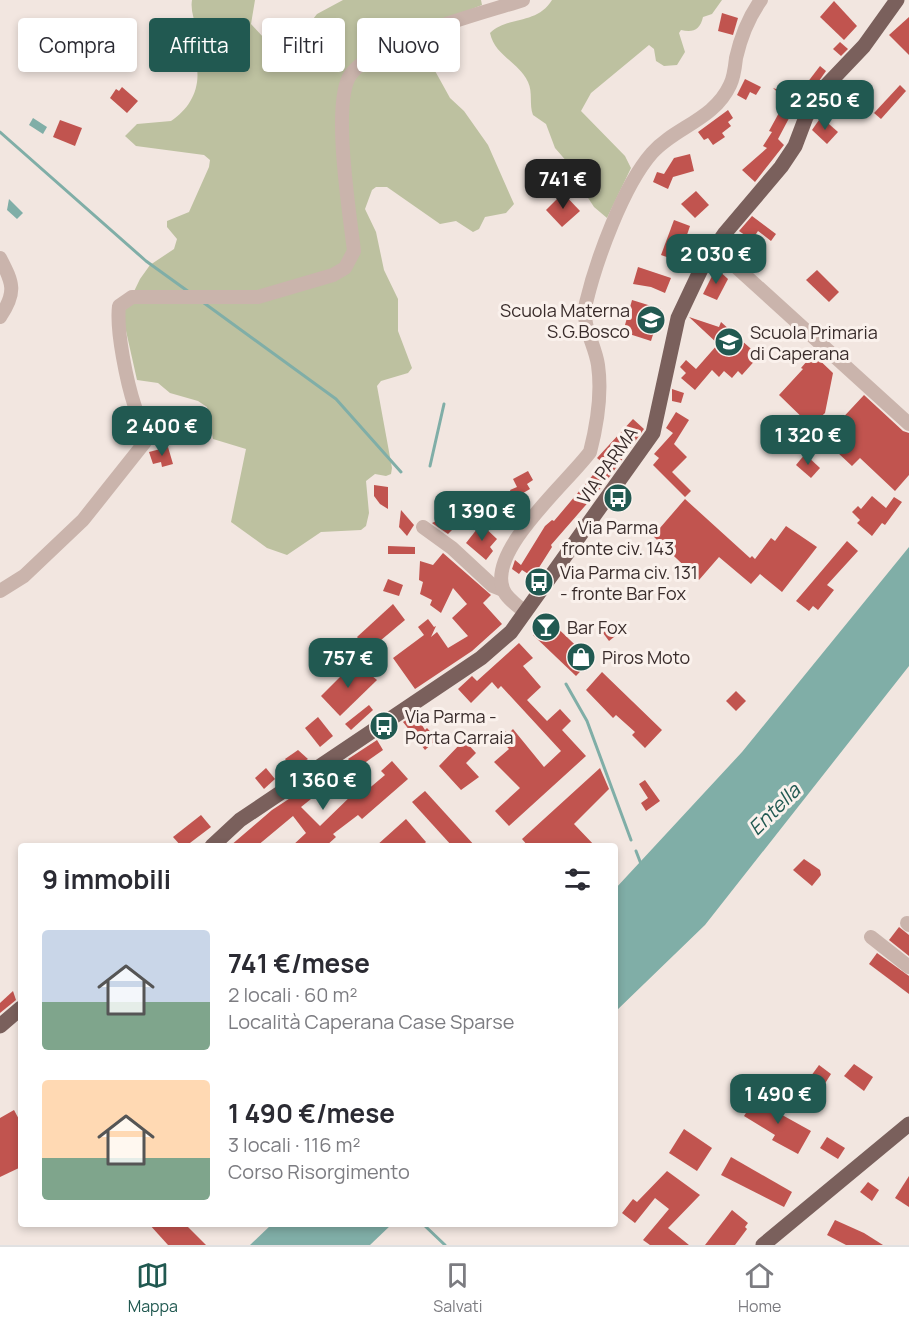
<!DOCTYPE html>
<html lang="it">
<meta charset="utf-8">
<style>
:root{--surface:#fff;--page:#f7f7f7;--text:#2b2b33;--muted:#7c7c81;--line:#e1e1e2;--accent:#215951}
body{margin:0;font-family:Manrope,sans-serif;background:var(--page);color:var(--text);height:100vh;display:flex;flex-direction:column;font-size:22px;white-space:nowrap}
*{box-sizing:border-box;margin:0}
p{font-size:20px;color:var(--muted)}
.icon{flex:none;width:33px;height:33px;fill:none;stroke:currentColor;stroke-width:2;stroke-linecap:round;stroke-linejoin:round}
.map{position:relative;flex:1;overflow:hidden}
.drawer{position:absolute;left:18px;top:843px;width:600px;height:384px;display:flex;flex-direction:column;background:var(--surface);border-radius:6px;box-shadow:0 3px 9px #0003}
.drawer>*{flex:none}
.banner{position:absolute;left:18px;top:18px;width:600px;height:54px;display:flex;gap:12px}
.price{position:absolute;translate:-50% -51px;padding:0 14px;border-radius:12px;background:var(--accent);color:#fff;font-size:20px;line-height:39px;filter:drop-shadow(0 2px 3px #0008)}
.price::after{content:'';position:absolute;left:50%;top:36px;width:18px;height:14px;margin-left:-9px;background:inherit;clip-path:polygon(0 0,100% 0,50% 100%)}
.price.active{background:#222;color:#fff}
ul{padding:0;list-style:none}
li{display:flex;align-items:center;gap:18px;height:150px;padding:0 24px}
li span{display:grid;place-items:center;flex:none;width:168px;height:120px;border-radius:6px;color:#555}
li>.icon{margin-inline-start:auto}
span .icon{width:72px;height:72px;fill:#fffc;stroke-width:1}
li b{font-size:26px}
h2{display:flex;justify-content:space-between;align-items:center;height:72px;padding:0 24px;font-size:26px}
.pill{padding:0 21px;border-radius:6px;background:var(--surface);box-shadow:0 3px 9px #0003;font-size:21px;line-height:54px}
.pill.active{background:var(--accent);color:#fff}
.dock{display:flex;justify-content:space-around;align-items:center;height:84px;border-top:2px solid var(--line);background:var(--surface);font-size:16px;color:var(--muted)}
.dock a{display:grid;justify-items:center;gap:3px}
.dock .active{color:var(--accent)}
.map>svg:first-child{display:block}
</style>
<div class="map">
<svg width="909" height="1245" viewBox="0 0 909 1245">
<rect width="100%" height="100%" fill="#f2e6e0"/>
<!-- green -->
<g fill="#bdc1a0">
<path d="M192,0H255L251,24L264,38L272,41L306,28L317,14L343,0H481L482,5L407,35L417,52L434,69L450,98L464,111L488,145L514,204L506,213L485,217L479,229L473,232L456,221L440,224L387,187H376L372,190L365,209L376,232L384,270L398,299V331L412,368L408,373L381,381L377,386L392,468L391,474L386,476L375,474L366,481L369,513L366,526L361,530L321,532L287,555L267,548L231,522L246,449L213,439L207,407L198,401L170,393L158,383L137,380L124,322L125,310L140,279L150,265L174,249L177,239L167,227V221L189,212L209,167L210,160L204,155L136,146L125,136L137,124L171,121C189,109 200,90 197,68C214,48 188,23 192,0Z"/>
<path d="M552,0H722L712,14L703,17C700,30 693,33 681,30L679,33L685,52L677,65L664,66L656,61L654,49L649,45L591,93L581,111L625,156L631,168L607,218L594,207L581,187L575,171L555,148L546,124L533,115C529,105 533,92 528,82C518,61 495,56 490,33C507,16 537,25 552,0Z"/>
</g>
<!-- water -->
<g fill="#80aea7">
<polygon points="33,118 47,127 43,134 29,125"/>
<polygon points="9,199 23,213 17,219 7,210"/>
<polygon points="909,547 909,666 705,925 615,1012 615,889 742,752"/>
<polygon points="272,1224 392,1224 370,1245 250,1245"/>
</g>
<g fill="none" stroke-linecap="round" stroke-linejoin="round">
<!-- stream -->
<g stroke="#80aea7" stroke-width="3">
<polyline points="0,132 146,261 189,292"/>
<polyline points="204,303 336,399 401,472"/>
<polyline points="430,466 444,404"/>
<polyline points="566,684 587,721 631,840"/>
<polyline points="636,851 641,864"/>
<polyline points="424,1225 445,1245"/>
</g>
</g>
<!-- building -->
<g fill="#c1544f">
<polygon points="834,1 857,26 844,40 820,17"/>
<polygon points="722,13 738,18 733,35 718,31"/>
<polygon points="909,17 909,55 889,35"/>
<polygon points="840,42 848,49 841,56 833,49"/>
<polygon points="820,66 826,71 805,101 797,96"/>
<polygon points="745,79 761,87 756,95 750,92 746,100 737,95"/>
<polygon points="900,85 906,91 881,119 874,113"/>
<polygon points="122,87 138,101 127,113 110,98 116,89 119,91"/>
<polygon points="773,88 797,96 796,105 778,139 784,145 755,182 742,170 767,148 763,146 772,132 769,131 786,100"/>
<polygon points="728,110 733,118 728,122 731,126 722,133 725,137 713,145 708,138 704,140 698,132"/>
<polygon points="821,117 838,132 827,144 812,130"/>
<polygon points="60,120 82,128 75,146 53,137"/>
<polygon points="690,154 694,171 673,177 668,189 653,182 657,172 664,174 674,158"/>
<polygon points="696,191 709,205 695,218 681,204"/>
<polygon points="563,193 580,211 562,227 546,210"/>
<polygon points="752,216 776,234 771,241 758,231 752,240 739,231"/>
<polygon points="674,220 690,226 678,261 661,255"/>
<polygon points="638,267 671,278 665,293 651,287 633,284"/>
<polygon points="716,268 728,279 717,300 703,294"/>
<polygon points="817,270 839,292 829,302 806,280"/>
<polygon points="632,300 661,309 651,341 623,332"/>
<polygon points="689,317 719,327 721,322 759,356 742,375 738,371 732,378 724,371 719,377 712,370 695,390 681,378 686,373 680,367 686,360 696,369 718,344"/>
<polygon points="813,354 833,373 825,413 811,426 779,395 803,369 801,368"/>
<polygon points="672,389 684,393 681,403 672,401"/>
<polygon points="864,395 903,431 909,433 909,475 895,491 860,458 852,466 823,439"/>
<polygon points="676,412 689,420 674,444 687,457 672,472 691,491 685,497 653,465 659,458 654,454 673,433 666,428"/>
<polygon points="633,419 644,429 605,483 551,545 552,547 533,577 522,570 519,574 512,569 515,560 521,565 545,526 552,520 554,521 603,463 597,458"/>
<polygon points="168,447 173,464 162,467 161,462 153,464 149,452"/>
<polygon points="805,454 820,468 811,478 796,465"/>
<polygon points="528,471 533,480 527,484 530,489 513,499 510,490 517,487 513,479"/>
<polygon points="374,485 388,487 388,509 380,504 374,496"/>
<polygon points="872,496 886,508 894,497 902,502 885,525 882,523 872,536 857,523 860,520 852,512 858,506 861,509"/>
<polygon points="495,497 498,508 489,510 486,499"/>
<polygon points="685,499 750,558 752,556 755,559 771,538 775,541 786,526 817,547 782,592 760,574 751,584 719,557 699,580 653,536"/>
<polygon points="401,510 414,525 407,536 399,527"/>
<polygon points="443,518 454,528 448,534 432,523"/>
<polygon points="481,524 497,539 490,547 493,551 486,560 466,543"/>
<polygon points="847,541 858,551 827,585 834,590 818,610 813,606 809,611 796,601"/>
<polygon points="388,546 415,547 415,554 388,554"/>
<polygon points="443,553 491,595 483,603 502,624 472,651 415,689 393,658 424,635 418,627 428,619 434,627 436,626 431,637 437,632 448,648 468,636 452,618 467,604 453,588 441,613 430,605 432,600 420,594 423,582 419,580 420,561 433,565"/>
<polygon points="388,579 403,585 399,596 383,591"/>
<polygon points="393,604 405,620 368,651 357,637"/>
<polygon points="548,619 591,660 576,676 533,635"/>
<polygon points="617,621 624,629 609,641 603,633"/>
<polygon points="519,643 533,658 523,666 541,687 527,700 547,721 560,709 571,721 562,730 586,756 509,826 495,811 520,788 494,762 509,749 499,738 506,731 508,734 513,729 544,767 561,751 501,686 498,689 492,682 471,703 458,689 472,676 477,681"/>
<polygon points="355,662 377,680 340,716 321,696"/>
<polygon points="602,672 662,730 645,748 632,735 635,732 616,715 613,718 586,690"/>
<polygon points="736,691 746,701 736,711 726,701"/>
<polygon points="369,705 373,710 351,730 345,724"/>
<polygon points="415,714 425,730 427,728 437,739 425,750 403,722"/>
<polygon points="318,717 333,736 320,747 305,728"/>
<polygon points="377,740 383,750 356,769 348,759"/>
<polygon points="464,740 476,753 466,763 479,777 461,790 439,766"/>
<polygon points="298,750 308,759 292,769 285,759"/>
<polygon points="392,761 408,779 362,819 358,815 333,834 336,837 326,846 292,846 306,833 293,816 257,846 230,846 272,810 327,774 337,787 318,798 316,795 301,807 320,826 356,791 360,796 385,775 381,771"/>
<polygon points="266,768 275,779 264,789 255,778"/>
<polygon points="600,768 609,789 574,824 595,846 528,846 522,839"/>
<polygon points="645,780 660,801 646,811 641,803 648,798 639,784"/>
<polygon points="425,791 475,846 452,846 412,802"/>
<polygon points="201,815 211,827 186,846 181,846 173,837"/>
<polygon points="406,819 426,842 422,846 376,846"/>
<polygon points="804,859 820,870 821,875 812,886 793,870"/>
<polygon points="899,927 909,935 909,956 889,940"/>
<polygon points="877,953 909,976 909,994 869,964"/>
<polygon points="13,991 16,1000 0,1013 0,1003"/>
<polygon points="854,1064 873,1077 864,1091 844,1076"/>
<polygon points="819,1065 831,1074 824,1085 811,1076"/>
<polygon points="757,1096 777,1108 775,1111 811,1131 798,1154 772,1140 775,1135 744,1116"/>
<polygon points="14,1110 21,1123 21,1167 0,1177 0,1118"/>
<polygon points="684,1129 712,1148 697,1171 669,1153"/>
<polygon points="827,1137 845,1148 838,1159 820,1148"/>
<polygon points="731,1157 792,1192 784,1207 721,1175"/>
<polygon points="667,1171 700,1195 668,1228 689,1245 650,1245 643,1240 669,1209 655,1198 635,1223 622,1213 633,1199 637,1202"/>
<polygon points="909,1176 909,1207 895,1198"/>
<polygon points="868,1182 879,1190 872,1201 860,1192"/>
<polygon points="732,1210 748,1223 745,1227 747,1229 735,1245 705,1245"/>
<polygon points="835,1220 864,1233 883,1245 846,1245 827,1235"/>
<polygon points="149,1224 185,1224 206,1245 168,1245"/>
</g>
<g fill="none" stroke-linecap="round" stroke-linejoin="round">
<!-- minor -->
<g stroke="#cab4ac" stroke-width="14">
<polyline points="714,247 909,424"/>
<path d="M0,258C13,283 17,292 0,317"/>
<polyline points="423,527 452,548 493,586 503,590"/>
<path d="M0,591L24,576L83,520L145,442C148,428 139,419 135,407C127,383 116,331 119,306L132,297H258L333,275L345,268L354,251C350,216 331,100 351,74C378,39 480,14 523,0"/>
<path d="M525,612C518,606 506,598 503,589C488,550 567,483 590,452C597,425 602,393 598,365C595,344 581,326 586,303C596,261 623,186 652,153C675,127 714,120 730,85C734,77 735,67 736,58C741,36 748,18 761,0"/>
<polyline points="907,923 909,925"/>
<polyline points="871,937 909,967"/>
</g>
<!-- major -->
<g stroke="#7a605c" stroke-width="15">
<polyline points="212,846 240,820 481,658 511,632 653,433 678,318 703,265 725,233 781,167 795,146 806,117 824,88 864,46 897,0"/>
<polyline points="0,1026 21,1008"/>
<polyline points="763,1245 909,1124"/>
</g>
</g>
<!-- icons -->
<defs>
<g id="school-disc" transform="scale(1.5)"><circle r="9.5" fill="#215951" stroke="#faf1ec"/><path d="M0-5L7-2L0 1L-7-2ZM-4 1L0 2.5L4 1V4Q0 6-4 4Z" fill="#fff"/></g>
<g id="bus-disc" transform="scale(1.5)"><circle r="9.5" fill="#215951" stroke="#faf1ec"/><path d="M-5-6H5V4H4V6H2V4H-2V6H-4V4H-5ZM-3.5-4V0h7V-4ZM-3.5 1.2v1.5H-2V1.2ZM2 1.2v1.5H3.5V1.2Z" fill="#fff"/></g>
<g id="bar-disc" transform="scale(1.5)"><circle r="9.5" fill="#215951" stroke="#faf1ec"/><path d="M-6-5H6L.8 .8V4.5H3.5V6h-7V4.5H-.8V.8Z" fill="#fff"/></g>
<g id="shop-disc" transform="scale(1.5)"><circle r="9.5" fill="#215951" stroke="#faf1ec"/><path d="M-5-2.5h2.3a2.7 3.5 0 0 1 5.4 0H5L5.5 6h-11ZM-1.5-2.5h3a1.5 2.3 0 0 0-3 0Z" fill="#fff"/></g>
</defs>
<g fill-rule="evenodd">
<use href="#school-disc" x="651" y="320"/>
<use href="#school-disc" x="729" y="342"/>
<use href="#bus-disc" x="618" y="498"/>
<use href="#bus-disc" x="539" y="582"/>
<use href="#bar-disc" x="546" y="627"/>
<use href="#shop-disc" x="581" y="657"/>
<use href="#bus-disc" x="384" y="726"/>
</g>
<g text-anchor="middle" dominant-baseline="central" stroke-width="6" stroke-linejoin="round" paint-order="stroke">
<!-- poi labels -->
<g font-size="18" fill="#392c2b" stroke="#faf1ec" text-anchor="start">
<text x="630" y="310" text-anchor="end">Scuola Materna<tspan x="630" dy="21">S.G.Bosco</tspan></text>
<text x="750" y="332">Scuola Primaria<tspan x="750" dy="21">di Caperana</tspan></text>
<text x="618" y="527" text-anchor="middle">Via Parma<tspan x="618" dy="21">fronte civ. 143</tspan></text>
<text x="560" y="572">Via Parma civ. 131<tspan x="560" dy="21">- fronte Bar Fox</tspan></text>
<text x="567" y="627">Bar Fox</text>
<text x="602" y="657">Piros Moto</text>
<text x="405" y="716">Via Parma -<tspan x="405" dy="21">Porta Carraia</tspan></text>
</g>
<!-- street labels -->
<g font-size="18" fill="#392c2b" stroke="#faf1ec">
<text transform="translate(607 465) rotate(-55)">VIA PARMA</text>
</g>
<!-- water labels -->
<g font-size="20" font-style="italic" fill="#215951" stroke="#faf1ec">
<text transform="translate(774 809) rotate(-45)">Entella</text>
</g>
</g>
</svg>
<b class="price" style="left:825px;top:131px">2 250 €</b>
<b class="price active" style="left:563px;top:210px">741 €</b>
<b class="price" style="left:716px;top:285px">2 030 €</b>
<b class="price" style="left:162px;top:457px">2 400 €</b>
<b class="price" style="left:808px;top:466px">1 320 €</b>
<b class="price" style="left:482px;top:542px">1 390 €</b>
<b class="price" style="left:348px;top:689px">757 €</b>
<b class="price" style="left:323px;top:811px">1 360 €</b>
<b class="price" style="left:778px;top:1125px">1 490 €</b>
<div class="banner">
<a class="pill">Compra</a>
<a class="pill active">Affitta</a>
<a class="pill">Filtri</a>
<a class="pill">Nuovo</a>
</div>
<section class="drawer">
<h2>9 immobili<svg class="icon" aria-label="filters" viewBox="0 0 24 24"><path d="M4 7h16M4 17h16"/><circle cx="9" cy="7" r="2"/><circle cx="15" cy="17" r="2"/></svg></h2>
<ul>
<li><span style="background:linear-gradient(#c9d6e8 60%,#7fa58c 0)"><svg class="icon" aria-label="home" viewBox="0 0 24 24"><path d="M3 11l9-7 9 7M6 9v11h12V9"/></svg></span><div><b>741 €/mese</b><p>2 locali · 60 m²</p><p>Località Caperana Case Sparse</p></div></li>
<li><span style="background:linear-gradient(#ffd9b3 65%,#7fa58c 0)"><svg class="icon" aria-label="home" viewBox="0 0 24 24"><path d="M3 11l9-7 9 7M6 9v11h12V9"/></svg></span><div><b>1 490 €/mese</b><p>3 locali · 116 m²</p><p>Corso Risorgimento</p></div></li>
</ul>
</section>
</div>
<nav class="dock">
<a class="active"><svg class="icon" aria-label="map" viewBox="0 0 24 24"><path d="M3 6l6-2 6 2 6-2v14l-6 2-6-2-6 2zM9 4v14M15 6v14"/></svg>Mappa</a>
<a><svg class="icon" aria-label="saved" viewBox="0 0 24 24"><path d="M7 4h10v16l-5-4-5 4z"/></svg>Salvati</a>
<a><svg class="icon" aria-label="home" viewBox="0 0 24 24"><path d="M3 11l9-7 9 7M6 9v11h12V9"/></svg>Home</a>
</nav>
